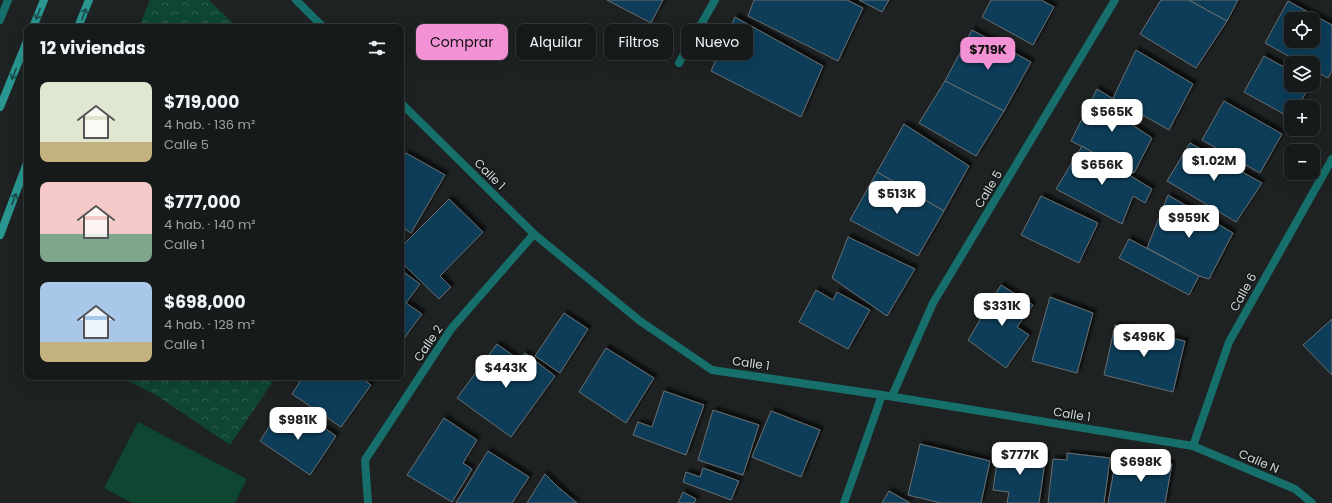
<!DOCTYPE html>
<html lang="es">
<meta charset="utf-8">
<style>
:root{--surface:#161a1a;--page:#232727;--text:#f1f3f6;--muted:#9ea1a2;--line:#353839;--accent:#f391d5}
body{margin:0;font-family:Poppins,sans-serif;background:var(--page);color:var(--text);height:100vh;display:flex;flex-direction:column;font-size:15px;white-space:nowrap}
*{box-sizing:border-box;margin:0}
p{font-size:13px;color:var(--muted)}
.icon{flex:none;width:22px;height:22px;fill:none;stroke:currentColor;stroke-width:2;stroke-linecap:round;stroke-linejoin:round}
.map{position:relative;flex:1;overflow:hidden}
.panel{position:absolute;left:24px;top:24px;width:380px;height:356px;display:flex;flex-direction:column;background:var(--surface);border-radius:8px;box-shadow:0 4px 16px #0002,0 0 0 1px var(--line)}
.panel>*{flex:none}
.guide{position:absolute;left:416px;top:24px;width:380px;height:36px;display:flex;gap:8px}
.controls{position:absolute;left:1284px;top:12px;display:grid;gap:8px}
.controls a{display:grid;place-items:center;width:36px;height:36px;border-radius:8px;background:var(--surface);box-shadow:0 4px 16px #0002,0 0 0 1px var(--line);font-size:20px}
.price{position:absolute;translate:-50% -34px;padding:0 9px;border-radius:8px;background:#fff;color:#222;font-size:13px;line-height:26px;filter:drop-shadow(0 1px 2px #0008)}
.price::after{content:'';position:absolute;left:50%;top:24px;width:12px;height:9px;margin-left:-6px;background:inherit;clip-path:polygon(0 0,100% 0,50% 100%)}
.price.current{background:var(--accent);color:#111}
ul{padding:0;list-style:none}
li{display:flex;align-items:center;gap:12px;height:100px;padding:0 16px}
li span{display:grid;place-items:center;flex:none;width:112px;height:80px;border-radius:8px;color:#555}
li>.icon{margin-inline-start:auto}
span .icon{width:48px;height:48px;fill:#fffc;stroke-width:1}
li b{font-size:17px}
h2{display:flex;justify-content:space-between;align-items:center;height:48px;padding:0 16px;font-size:17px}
.chip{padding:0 14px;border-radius:8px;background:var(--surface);box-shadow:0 4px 16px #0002,0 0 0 1px var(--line);font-size:14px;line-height:36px}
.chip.current{background:var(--accent);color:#111}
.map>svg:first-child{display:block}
</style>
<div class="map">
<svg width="1332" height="503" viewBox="0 0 1332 503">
<defs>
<pattern id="park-crowns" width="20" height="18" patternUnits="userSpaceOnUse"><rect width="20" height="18" fill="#0e4632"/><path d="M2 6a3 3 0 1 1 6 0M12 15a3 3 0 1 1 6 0" fill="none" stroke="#30604f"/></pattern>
<filter id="shadow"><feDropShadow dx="3.5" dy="-3.5" stdDeviation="1" flood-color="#0009"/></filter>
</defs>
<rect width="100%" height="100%" fill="#1e2223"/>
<!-- park -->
<g fill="url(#park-crowns)">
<polygon points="150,0 209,0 237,27 139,27"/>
<polygon points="120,377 276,377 230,445 156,395"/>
</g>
<!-- pitch -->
<polygon fill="#0e4632" points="138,422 247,479 235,503 132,503 104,488"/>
<!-- building -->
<g fill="#0c3d58" stroke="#6a6e70" fill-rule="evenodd" filter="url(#shadow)">
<polygon points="607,0 663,0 651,23"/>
<polygon points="754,0 847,0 863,8 838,61 748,16"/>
<polygon points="859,0 889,0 882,12"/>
<polygon points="991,0 1041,0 1054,7 1033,45 982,17"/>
<polygon points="1161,0 1189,0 1227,21 1196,68 1140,34"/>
<polygon points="1189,0 1238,0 1227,21"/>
<path d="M1288,1L1332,25V71L1328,78L1313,70V63H1301L1265,43ZM1291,19H1313V41H1291Z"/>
<polygon points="735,17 823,66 801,117 711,71"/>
<polygon points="972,30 1031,62 1004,111 945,81"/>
<polygon points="1136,50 1193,84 1169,130 1113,98"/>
<polygon points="1264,56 1291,71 1291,85 1310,85 1298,107 1291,107 1291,118 1244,92"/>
<polygon points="945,81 1004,111 976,156 919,123"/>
<polygon points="1097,89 1133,111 1128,122 1152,138 1134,173 1071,141"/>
<polygon points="1224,101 1282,134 1260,173 1202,140"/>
<polygon points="904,124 969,166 944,211 877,172"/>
<polygon points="1190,143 1262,183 1236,222 1167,181"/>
<polygon points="1082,146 1152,189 1145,203 1133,196 1122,224 1056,189"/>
<polygon points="406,153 445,175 411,233 401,226 401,160"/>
<polygon points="877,172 944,211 918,256 850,220"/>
<polygon points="1168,195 1233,233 1209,279 1199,276 1147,248"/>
<polygon points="1041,196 1098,223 1079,263 1021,235"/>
<polygon points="449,199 483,232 440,276 451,287 439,299 401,262 401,247"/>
<polygon points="848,237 915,269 887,316 832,278"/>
<polygon points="1129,239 1199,276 1189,295 1119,258"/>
<polygon points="401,270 420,284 406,303 422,314 405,337 401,334"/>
<polygon points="1001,285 1033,305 1017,327 1029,335 1006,368 968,340"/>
<polygon points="816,290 833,300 837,292 870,310 848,349 799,322"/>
<polygon points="1050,297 1093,313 1077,373 1032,361"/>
<polygon points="564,313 588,329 560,373 535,356"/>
<polygon points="1332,319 1332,375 1303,345"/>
<polygon points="1115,325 1185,341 1173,392 1104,375"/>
<polygon points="497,344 519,360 525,353 555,376 511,437 457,398"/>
<polygon points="606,348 654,378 626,423 579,392"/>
<polygon points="303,377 360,377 371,385 341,427 292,394"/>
<polygon points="664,391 704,405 686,455 633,435 638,422 652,427"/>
<polygon points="280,410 301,424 307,416 336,436 310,475 260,441"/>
<polygon points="713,410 759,425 743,475 698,460"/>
<polygon points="771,411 820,430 801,477 752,457"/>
<polygon points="444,418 477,440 463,463 472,469 452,502 407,475"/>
<polygon points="920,444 990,461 981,503 941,503 908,495"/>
<polygon points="999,448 1046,455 1039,503 1007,503 1009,492 993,490"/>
<polygon points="488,451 529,477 512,503 456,503"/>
<polygon points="1067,453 1110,458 1104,503 1048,503 1053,459 1067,460"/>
<polygon points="1136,458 1172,464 1165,503 1108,503 1114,470 1133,473"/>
<polygon points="703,468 739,481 731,500 683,482 686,472 700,477"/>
<polygon points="545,474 558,487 577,503 527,503"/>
<polygon points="889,491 910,503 882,503"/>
<polygon points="683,492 696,499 694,503 678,503"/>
</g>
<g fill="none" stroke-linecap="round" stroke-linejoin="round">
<!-- lane -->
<polyline stroke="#166f6a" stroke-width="8" points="0,20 8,0"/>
<!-- street -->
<g stroke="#166f6a" stroke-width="8">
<polyline points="296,0 323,27"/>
<polyline points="679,63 715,0"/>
<polyline points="401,103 534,234 640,321 712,370 882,395 1193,446 1295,489 1312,503"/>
<polyline points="892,396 933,303 1115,0"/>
<polyline points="1193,446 1229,342 1332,159"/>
<polyline points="368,503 365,460 451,329 534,234"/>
<polyline points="844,503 882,395"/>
</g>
<!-- secondary -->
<g stroke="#299690" stroke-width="8">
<polyline points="33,27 44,0"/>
<polyline points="78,27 89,0"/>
<polyline points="0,107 27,41"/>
<polyline points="0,235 27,163"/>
</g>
</g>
<!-- one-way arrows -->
<defs><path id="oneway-shaft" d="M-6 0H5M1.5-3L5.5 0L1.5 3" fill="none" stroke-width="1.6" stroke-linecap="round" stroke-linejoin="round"/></defs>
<g stroke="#1c4b49">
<use href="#oneway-shaft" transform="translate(38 14) rotate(112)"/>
<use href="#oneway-shaft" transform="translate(84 14) rotate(-69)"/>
<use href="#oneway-shaft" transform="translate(14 74) rotate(112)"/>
<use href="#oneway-shaft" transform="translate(14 199) rotate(-69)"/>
</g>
<g text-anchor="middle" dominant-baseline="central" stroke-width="3.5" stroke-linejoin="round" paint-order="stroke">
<!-- street labels -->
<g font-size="12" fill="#d3d6d7" stroke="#14191a">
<text transform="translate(490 174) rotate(45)">Calle 1</text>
<text transform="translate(988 189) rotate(-59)">Calle 5</text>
<text transform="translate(1243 292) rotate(-61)">Calle 6</text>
<text transform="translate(428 343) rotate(-56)">Calle 2</text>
<text transform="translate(751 363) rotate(8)">Calle 1</text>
<text transform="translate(1072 414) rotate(9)">Calle 1</text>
<text transform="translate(1259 461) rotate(23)">Calle N</text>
</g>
</g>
</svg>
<div class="controls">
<a><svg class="icon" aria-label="locate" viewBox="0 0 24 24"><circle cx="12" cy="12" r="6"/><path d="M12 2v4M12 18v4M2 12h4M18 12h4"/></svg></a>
<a><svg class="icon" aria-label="layers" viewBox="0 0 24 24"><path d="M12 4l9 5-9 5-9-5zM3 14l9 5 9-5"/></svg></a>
<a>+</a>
<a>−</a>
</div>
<b class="price current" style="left:988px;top:71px">$719K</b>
<b class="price" style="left:1112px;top:133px">$565K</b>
<b class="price" style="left:1214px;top:182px">$1.02M</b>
<b class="price" style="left:1102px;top:186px">$656K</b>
<b class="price" style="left:897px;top:215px">$513K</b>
<b class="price" style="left:1189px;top:239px">$959K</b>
<b class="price" style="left:1002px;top:327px">$331K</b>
<b class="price" style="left:1144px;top:358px">$496K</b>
<b class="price" style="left:506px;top:389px">$443K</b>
<b class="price" style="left:298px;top:441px">$981K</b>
<b class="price" style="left:1020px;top:476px">$777K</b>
<b class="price" style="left:1141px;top:483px">$698K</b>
<div class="guide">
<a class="chip current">Comprar</a>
<a class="chip">Alquilar</a>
<a class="chip">Filtros</a>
<a class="chip">Nuevo</a>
</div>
<section class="panel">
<h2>12 viviendas<svg class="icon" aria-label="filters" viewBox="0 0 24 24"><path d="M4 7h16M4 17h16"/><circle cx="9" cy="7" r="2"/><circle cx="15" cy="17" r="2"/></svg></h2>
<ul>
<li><span style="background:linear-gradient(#dfe7d0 75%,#c2b280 0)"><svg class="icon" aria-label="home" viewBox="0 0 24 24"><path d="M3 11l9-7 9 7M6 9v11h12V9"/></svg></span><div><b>$719,000</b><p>4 hab. · 136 m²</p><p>Calle 5</p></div></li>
<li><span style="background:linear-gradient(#f6c9c9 65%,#7fa58c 0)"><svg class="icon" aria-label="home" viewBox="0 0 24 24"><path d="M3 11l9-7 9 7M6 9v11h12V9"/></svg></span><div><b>$777,000</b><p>4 hab. · 140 m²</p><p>Calle 1</p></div></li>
<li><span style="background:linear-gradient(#a9c7e8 75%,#c2b280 0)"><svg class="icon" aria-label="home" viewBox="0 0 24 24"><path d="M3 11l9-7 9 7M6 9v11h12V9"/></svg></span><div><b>$698,000</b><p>4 hab. · 128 m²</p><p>Calle 1</p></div></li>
</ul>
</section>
</div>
